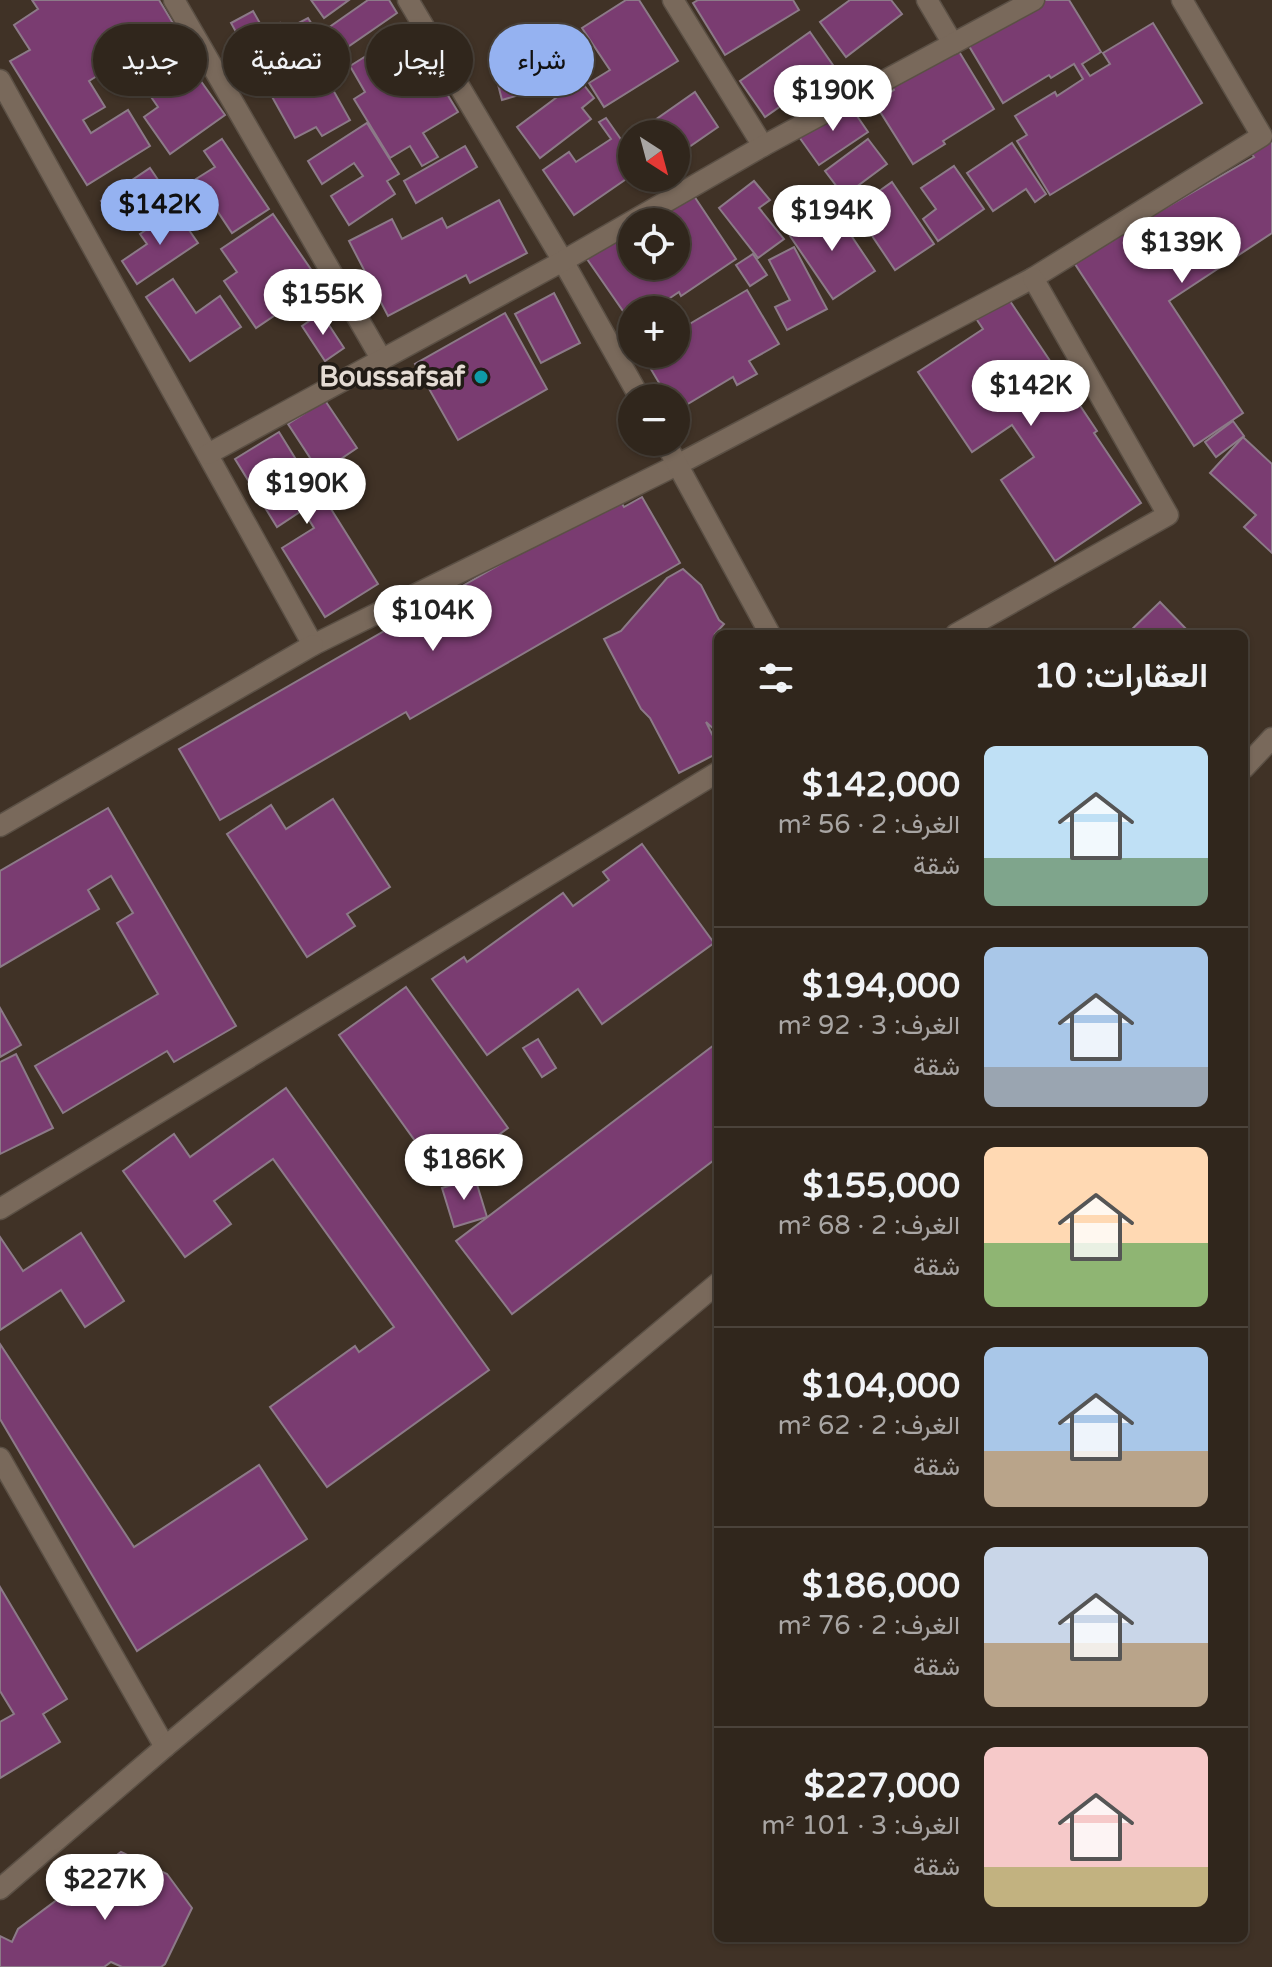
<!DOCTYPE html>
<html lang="ar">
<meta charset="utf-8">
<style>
:root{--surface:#30261c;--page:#3c3229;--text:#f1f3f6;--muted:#a8a5a3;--line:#4b433b;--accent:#95b2f1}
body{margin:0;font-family:"Varela Round",Vazirmatn,sans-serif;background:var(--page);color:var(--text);direction:rtl;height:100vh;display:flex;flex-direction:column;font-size:30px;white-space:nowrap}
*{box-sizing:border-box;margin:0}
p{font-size:26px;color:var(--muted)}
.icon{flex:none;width:44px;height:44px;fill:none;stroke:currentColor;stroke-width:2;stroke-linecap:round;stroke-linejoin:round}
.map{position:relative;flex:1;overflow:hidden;direction:ltr}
.sheet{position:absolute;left:714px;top:630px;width:534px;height:1312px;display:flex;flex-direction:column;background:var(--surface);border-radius:12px;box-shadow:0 2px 6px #0004,0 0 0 2px var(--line);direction:rtl}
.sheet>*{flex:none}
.top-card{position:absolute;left:24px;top:24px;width:570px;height:72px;direction:rtl;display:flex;gap:16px}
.needle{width:52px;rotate:144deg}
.controls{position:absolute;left:618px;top:120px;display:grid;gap:16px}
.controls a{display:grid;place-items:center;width:72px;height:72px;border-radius:50%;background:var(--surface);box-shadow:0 2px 6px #0004,0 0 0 2px var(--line);font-size:40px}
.price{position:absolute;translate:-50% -68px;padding:0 18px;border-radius:28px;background:#fff;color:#222;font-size:26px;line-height:52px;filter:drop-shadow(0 2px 4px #0008)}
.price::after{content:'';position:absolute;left:50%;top:48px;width:24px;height:18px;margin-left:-12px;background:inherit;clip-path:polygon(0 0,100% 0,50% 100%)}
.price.active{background:var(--accent);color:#111}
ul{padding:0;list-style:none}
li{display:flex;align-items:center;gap:24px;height:200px;padding:0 40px}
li+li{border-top:2px solid var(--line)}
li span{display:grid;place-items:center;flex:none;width:224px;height:160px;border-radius:12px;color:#555}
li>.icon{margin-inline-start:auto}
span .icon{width:96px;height:96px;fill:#fffc;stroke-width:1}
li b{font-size:34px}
h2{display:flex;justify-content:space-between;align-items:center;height:96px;padding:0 40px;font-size:34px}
.tag{padding:0 28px;border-radius:36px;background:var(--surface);box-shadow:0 2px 6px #0004,0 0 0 2px var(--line);font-size:28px;line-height:72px}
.tag.active{background:var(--accent);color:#111}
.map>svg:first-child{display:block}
</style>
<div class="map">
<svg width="1272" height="1967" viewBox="0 0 1272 1967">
<rect width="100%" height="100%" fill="#403226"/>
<!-- building -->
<g fill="#7a3c71" stroke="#8c7a88" stroke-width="2">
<polygon points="32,0 159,0 174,25 109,66 110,68 89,81 105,107 83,120 91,133 128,110 150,146 87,185 10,61 30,50 14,25 38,9"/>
<polygon points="311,0 349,0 324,18"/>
<polygon points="368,0 389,0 397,13 323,64 308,42"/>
<polygon points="626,0 639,0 678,61 604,107 589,83 610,70 582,28"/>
<polygon points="698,0 793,0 799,10 725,55 693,3"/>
<polygon points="850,0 891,0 902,14 846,57 820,22"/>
<polygon points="1034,0 1069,0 1101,52 1082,64 1090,76 1110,64 1103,53 1153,23 1202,103 1050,195 1017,141 1027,135 1015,116 1055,92 1057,96 1083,79 1074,64 1051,78 1049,75 1003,103 966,41"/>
<polygon points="253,11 291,78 318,63 350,120 322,136 316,127 295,138 231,23"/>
<polygon points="308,18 313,26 291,38 287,29"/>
<polygon points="280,23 305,67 292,74 267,31"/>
<polygon points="408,30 458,112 423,133 438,157 422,166 410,146 390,158 354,99 365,92 350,66"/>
<polygon points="810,32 835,68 765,117 740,81"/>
<polygon points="565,40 586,73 557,92 536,59"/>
<polygon points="952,40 994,109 943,141 945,144 913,164 874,102 894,90 887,79"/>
<polygon points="534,58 543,88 502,100 494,69"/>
<polygon points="188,63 225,115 170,154 144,117 158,107 147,91"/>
<polygon points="580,80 594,98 582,108 591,119 540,158 517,127"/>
<polygon points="695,92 718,127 676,156 676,134 635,134"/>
<polygon points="846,100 868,132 819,165 797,134"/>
<polygon points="606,118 632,155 632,175 574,215 543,170 569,152 576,162 611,139 599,122"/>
<polygon points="367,123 399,174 387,181 395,194 349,225 331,196 363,176 354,163 322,184 308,161"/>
<polygon points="222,139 269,209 232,233 196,179 215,167 204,151"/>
<polygon points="868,139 887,164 844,196 825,171"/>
<polygon points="1272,139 1272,233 1169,301 1243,413 1194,446 1073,261 1254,157 1250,152"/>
<polygon points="1012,143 1046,194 1035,202 1026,189 993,211 967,173"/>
<polygon points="465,146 477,167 416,203 404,181"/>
<polygon points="954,166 984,209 938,241 923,219 936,209 921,188"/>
<polygon points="150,168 167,193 118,227 101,201"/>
<polygon points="754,181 770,200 759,208 784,239 758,258 719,208"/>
<polygon points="892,182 934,244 895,270 854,209"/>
<polygon points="690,190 736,259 681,296 679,292 652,310 632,310 632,324 587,259 632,229 632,266 676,266 676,222 643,222"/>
<polygon points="499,200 527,253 470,283 466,275 388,316 349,241 392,219 402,239 442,218 447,228"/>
<polygon points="832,207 875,271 833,299 790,236"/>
<polygon points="175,210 198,243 137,284 122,261 147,244 140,234"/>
<polygon points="273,214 321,284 256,328 224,281 237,272 221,249"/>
<polygon points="794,247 827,309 787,330 775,307 790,300 769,260"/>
<polygon points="753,254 767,275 750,286 736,265"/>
<polygon points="173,279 196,313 220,296 241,327 190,361 146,297"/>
<polygon points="747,290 779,344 749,361 757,374 737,385 733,377 676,411 676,398 668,398 642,354 676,354 676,332"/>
<polygon points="1004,292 1097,431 1094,433 1141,503 1055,561 1001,480 1034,457 1012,425 972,452 918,372 983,329 973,314"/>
<polygon points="554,293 580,343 541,363 515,314"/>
<polygon points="321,313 344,348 325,361 302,326"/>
<polygon points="505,313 547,389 458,440 415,364"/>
<polygon points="318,390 357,448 320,473 288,424 308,411"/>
<polygon points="1233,421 1244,436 1216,457 1205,442"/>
<polygon points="279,432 318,495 321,493 378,584 325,617 282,548 314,528 303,510 277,527 235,459"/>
<polygon points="1243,437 1272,464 1272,553 1244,527 1256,515 1210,473"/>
<polygon points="615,492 624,507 642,497 680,563 410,719 406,712 220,820 179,749 553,534"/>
<polygon points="683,569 701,585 719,620 724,624 715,634 718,636 718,733 706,722 718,746 718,753 679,773 650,718 641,709 604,639 621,631 667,578"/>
<polygon points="1160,602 1191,634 1127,634"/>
<polygon points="333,799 390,887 347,914 355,926 307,957 227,834 271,805 286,829"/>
<polygon points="108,808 236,1026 174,1062 167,1051 63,1113 35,1066 158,994 117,923 133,913 111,876 88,890 99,909 0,967 0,871"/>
<polygon points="642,844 714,943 602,1024 578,989 487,1055 432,979 464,957 467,962 563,893 573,906 609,880 603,872"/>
<polygon points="406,987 508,1128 441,1177 339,1035"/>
<polygon points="0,1008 21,1045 0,1057"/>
<polygon points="538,1039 556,1068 542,1077 523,1048"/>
<polygon points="718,1042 718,1157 512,1314 456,1241"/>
<polygon points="16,1054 53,1128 0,1154 0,1062"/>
<polygon points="286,1088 489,1370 327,1487 270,1407 355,1346 359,1352 394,1327 273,1159 214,1201 231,1224 185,1257 123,1171 174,1134 190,1157"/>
<polygon points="475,1178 487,1217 454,1227 442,1188"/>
<polygon points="81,1233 124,1301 85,1327 61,1290 0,1330 0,1237 23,1271"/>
<polygon points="0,1344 134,1547 259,1465 307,1539 137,1651 0,1419"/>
<polygon points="0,1587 67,1699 43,1714 60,1742 0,1778 0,1722 14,1714 0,1691"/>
<polygon points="121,1852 167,1874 192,1908 165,1964 161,1967 122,1967 111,1962 104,1967 0,1967 0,1936 12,1942 18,1929"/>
</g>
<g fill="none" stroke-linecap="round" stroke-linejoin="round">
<!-- minor casing -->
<g stroke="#5b5045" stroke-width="23">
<g id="minor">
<polyline points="174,0 382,360"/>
<polyline points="408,0 563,261 640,398"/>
<polyline points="673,0 763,146"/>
<polyline points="927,0 953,44"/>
<polyline points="0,80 313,645 677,465 1033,278 1262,136 1182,0"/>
<polyline points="665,442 770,634"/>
<polyline points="208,454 563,261 763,146 1034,0"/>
<polyline points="956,634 1168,515 1033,278"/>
<polyline points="1244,768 1272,738"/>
<polyline points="0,826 313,645"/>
<polyline points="0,1209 718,772"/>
<polyline points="0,1458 165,1747"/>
<polyline points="0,1889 165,1747 718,1283"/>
</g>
</g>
<!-- minor -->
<use href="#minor" stroke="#79695b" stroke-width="20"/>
</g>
<!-- markers -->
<circle fill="#0f9aa8" stroke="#221c16" stroke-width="3" cx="481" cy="377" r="8"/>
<g text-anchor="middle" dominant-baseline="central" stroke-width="7" stroke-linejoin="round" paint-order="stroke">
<!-- poi labels -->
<g font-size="28" font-weight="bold" fill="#e4dbd3" stroke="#221c16" text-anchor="end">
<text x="465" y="377">Boussafsaf</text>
</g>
</g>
</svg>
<div class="controls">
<a><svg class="needle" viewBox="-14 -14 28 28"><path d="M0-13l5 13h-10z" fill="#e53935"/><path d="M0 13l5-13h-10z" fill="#a8a5a3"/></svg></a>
<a><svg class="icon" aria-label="locate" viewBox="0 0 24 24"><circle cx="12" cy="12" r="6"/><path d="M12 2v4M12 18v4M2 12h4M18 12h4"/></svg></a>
<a>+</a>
<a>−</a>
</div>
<b class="price" style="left:833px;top:133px">$190K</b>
<b class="price active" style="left:160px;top:247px">$142K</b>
<b class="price" style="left:832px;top:253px">$194K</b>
<b class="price" style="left:1182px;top:285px">$139K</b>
<b class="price" style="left:323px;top:337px">$155K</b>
<b class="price" style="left:1031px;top:428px">$142K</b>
<b class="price" style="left:307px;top:526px">$190K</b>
<b class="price" style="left:433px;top:653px">$104K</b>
<b class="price" style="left:464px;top:1202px">$186K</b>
<b class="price" style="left:105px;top:1922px">$227K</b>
<div class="top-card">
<a class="tag active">شراء</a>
<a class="tag">إيجار</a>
<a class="tag">تصفية</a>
<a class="tag">جديد</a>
</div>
<section class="sheet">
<h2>العقارات: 10<svg class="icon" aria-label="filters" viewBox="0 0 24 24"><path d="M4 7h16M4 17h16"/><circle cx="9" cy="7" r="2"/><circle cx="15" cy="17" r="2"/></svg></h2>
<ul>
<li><span style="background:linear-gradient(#bfe0f5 70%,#7fa58c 0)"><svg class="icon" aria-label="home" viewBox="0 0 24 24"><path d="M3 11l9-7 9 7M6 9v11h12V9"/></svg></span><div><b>$142,000</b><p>الغرف: 2 · 56 m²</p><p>شقة</p></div></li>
<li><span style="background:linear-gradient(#a9c7e8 75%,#9aa5b1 0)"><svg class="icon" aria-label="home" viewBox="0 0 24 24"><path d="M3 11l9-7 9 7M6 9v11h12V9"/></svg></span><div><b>$194,000</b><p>الغرف: 3 · 92 m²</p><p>شقة</p></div></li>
<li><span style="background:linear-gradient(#ffd9b3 60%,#8fb573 0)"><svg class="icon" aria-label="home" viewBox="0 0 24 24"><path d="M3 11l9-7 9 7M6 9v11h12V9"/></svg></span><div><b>$155,000</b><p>الغرف: 2 · 68 m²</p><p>شقة</p></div></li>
<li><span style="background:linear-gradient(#a9c7e8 65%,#b9a48a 0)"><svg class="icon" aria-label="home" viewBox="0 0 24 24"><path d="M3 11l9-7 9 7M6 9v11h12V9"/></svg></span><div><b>$104,000</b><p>الغرف: 2 · 62 m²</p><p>شقة</p></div></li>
<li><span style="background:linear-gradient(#c9d6e8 60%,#b9a48a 0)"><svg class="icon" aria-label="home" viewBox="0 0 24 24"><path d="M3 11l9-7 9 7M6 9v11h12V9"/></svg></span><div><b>$186,000</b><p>الغرف: 2 · 76 m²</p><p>شقة</p></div></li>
<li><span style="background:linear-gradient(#f6c9c9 75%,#c2b280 0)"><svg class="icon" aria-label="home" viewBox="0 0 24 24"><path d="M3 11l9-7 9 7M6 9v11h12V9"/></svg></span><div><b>$227,000</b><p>الغرف: 3 · 101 m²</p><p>شقة</p></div></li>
</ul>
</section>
</div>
